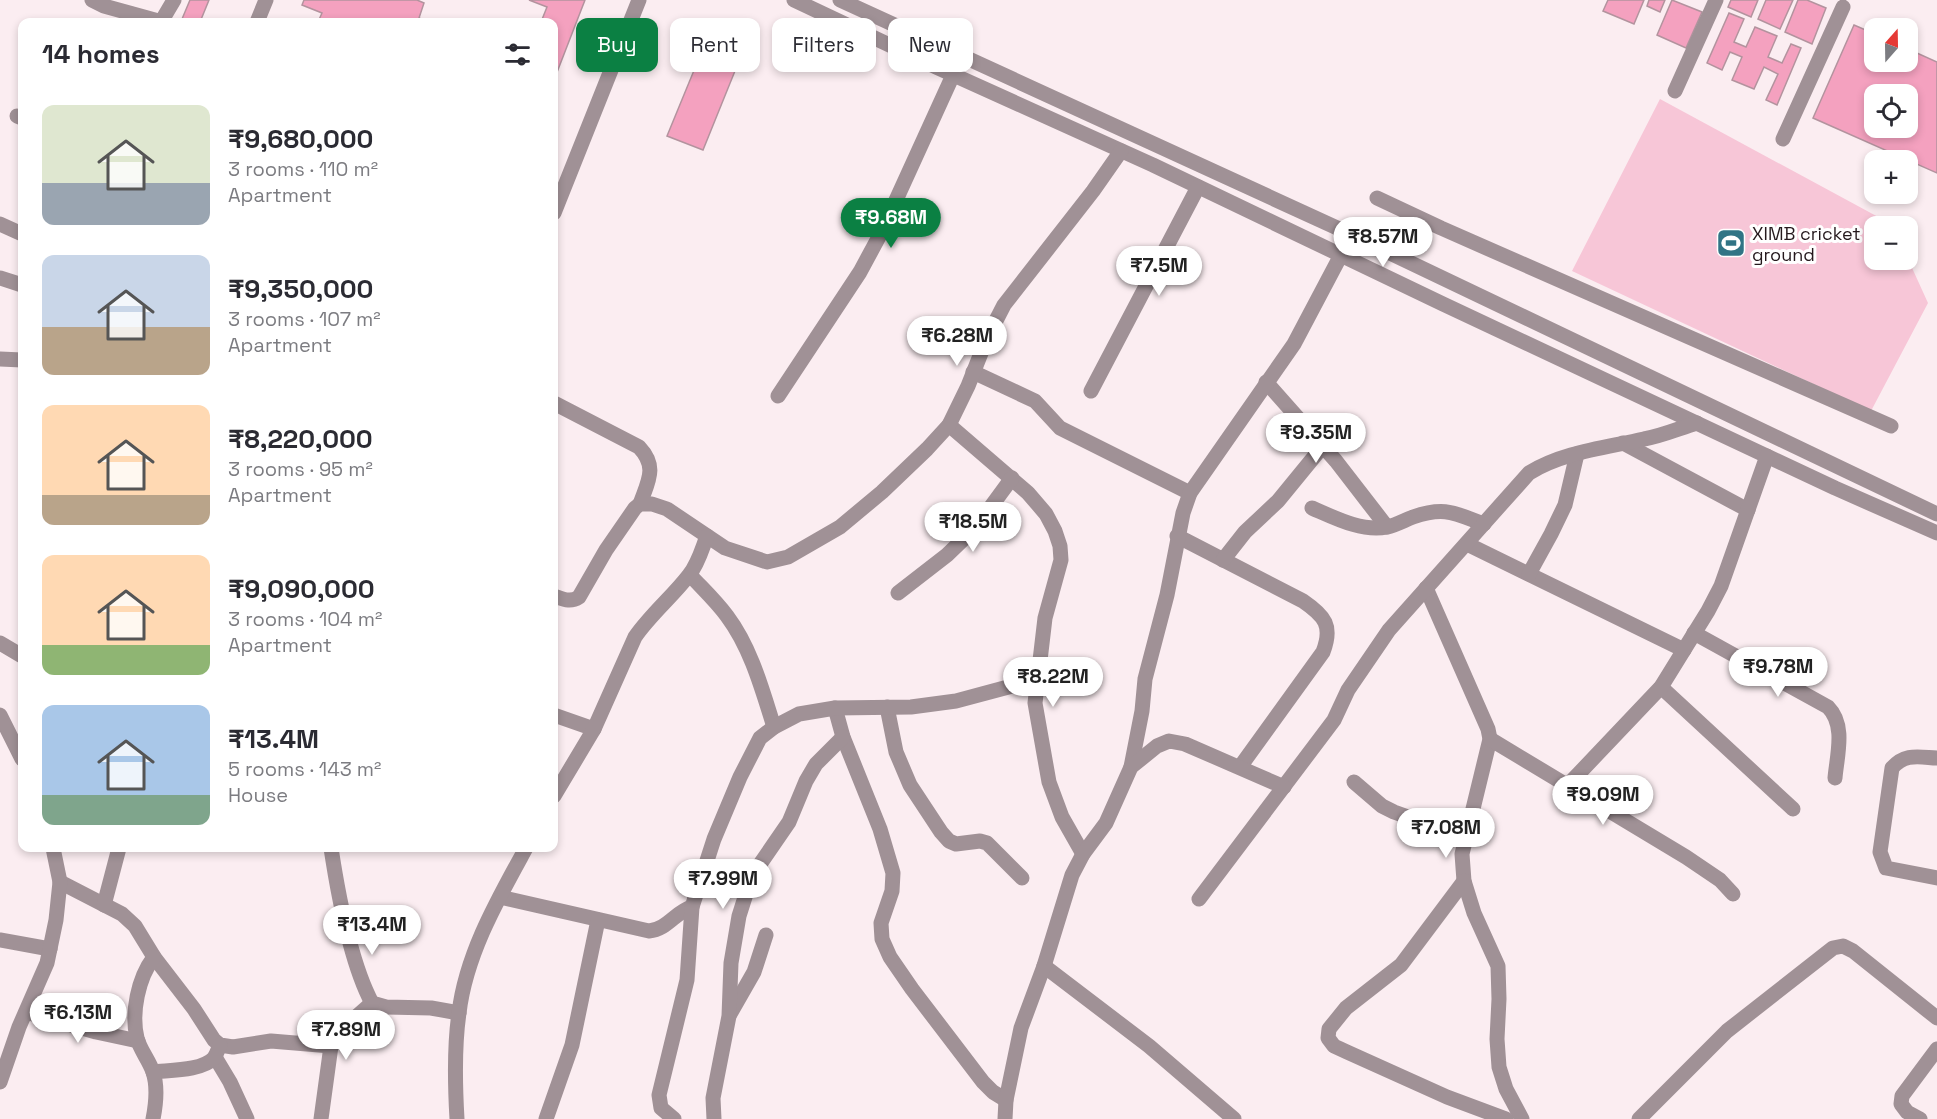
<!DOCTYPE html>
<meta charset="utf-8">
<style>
:root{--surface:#fff;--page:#f7f7f7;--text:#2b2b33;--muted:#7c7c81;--accent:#0b8043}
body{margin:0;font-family:"Space Grotesk",sans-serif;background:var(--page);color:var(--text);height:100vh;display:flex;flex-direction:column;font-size:22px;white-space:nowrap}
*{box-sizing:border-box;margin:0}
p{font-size:20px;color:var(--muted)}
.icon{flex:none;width:33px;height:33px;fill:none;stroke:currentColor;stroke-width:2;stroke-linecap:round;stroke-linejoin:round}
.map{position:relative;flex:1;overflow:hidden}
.details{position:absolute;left:18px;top:18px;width:540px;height:834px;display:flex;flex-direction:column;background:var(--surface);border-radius:12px;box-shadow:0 3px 9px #0003}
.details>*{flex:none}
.banner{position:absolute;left:576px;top:18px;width:570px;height:54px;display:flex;gap:12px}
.needle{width:39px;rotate:20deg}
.tools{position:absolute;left:1864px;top:18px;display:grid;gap:12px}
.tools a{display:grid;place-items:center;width:54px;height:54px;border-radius:12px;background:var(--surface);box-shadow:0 3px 9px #0003;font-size:30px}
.price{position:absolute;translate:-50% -51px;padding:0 14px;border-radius:21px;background:#fff;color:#222;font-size:20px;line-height:39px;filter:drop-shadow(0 2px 3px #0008)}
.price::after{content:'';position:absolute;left:50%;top:36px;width:18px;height:14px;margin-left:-9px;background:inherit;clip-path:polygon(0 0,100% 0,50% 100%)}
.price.current{background:var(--accent);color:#fff}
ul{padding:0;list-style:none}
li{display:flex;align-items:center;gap:18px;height:150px;padding:0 24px}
li span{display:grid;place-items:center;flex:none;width:168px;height:120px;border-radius:12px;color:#555}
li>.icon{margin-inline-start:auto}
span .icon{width:72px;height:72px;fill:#fffc;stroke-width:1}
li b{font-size:26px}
h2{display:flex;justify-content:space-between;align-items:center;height:72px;padding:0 24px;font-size:26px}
.pill{padding:0 21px;border-radius:12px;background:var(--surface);box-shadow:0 3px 9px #0003;font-size:21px;line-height:54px}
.pill.current{background:var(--accent);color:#fff}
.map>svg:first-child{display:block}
</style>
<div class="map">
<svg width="1937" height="1119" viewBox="0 0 1937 1119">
<rect width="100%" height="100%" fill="#fbedf1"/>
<!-- green -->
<polygon fill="#f7c6d7" points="1660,99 1893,225 1893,226 1875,226 1875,260 1908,259 1928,303 1871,411 1572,271"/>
<!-- building -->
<g fill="#f4a1bf" stroke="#b3939e" stroke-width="1.5" fill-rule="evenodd">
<polygon points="190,0 209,0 200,22 190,22 182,19"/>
<polygon points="304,0 417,0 424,3 419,18 429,22 318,22 322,13 302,5"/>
<polygon points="529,0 585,0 554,80 554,22 541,22 547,7"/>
<polygon points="1608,0 1644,0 1634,24 1603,11"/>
<polygon points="1649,0 1665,0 1660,12 1647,6"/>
<polygon points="1672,0 1702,12 1686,48 1657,35"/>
<polygon points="1731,0 1758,0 1751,17 1728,7"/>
<polygon points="1766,0 1793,0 1780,29 1758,19"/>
<polygon points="1798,0 1807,0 1826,8 1812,44 1785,32"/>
<polygon points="1729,13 1744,19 1734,42 1746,47 1755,27 1777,36 1768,57 1782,63 1791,44 1801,48 1777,105 1766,100 1778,74 1764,67 1754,89 1732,80 1742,57 1730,52 1722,70 1707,63"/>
<path d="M1854,25L1875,34V62H1908V49L1937,62V173L1813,118ZM1875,94H1908V128H1875Z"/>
<polygon points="702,51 737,66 703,150 667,136"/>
</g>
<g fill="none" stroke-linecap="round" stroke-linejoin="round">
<!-- minor -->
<g stroke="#a09196" stroke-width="15">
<polyline points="92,0 104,6 162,22"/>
<polyline points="794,0 936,67 1153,165 1443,304 1835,488 1937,533"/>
<polyline points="840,0 1346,232 1937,514"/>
<polyline points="161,22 174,0"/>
<polyline points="257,22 266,0"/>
<polyline points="1675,91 1716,0"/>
<polyline points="17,116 22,118"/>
<polyline points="1783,139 1843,7"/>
<polyline points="1377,198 1441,228 1891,426"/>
<polyline points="554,213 639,0"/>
<polyline points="0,224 22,234"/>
<polyline points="0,278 22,285"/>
<polyline points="0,359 22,360"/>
<polyline points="973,372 1035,401 1060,428 1190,493"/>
<polyline points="1266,382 1336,461 1387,527"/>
<polyline points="1091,391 1198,187"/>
<polyline points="778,396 860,272 881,233 953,75"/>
<path d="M554,403L639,447C658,467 648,481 640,504"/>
<polyline points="949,425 1028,493 1046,514 1055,531 1060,546 1061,560 1045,618 1035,703 1049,782 1062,817 1083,854"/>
<polyline points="1623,443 1748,510"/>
<path d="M1312,508C1335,518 1362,532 1387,527C1396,525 1405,520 1413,517C1445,506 1454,513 1484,524"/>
<path d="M1177,536L1303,601C1325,616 1333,626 1323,652L1240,767"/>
<polyline points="1467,544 1684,650"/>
<polyline points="1223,560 1245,532 1278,501 1323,446"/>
<polyline points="1529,574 1551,534 1565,505 1577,454"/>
<path d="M690,575C702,588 716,601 727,616C751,648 762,689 774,727"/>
<polyline points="1426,588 1488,729 1490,739 1462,854 1464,881 1474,913 1498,966 1499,999 1497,1039 1499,1067 1506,1089 1522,1119"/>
<polyline points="898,593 947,555 976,527 1012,478"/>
<path d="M554,596C563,599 570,603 579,597L606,550L635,508L640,504H652L667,509L725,548L767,562L788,557L840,527L882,492L927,449L949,425L968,386L987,338L1004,305L1093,191L1121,151"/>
<path d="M1694,633L1828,707C1846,725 1837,755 1835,778"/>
<polyline points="0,643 22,656"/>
<polyline points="1661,687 1793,809"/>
<polyline points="887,707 896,752 910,785 941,832 949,841 956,844 980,841 987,843 1022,878"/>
<polyline points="835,708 843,737 880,829 893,873 892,891 881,923 882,939 890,957 912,989 983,1082 993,1092 1006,1100"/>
<polyline points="0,715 22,759"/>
<polyline points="554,715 594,729"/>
<polyline points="1490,739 1686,857 1720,880 1733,894"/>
<path d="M1937,758C1918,757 1905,753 1892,768L1880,852L1886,868L1937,878"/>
<polyline points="1131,767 1142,711 1145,679 1167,595 1183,513 1190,493 1294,344 1341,255"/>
<polyline points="1354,782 1382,806 1394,812 1464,837"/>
<polyline points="1567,786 1661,687 1708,611 1721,586 1767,456"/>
<path d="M554,796L594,729L635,637C651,614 672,597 689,575C698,564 702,549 707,536"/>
<path d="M331,848C338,894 350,962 372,1003L386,1007L431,1008L459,1013"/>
<polyline points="1464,881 1401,965 1346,1008 1329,1029 1328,1038 1334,1046 1347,1052 1447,1097 1506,1119"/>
<polyline points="60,882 122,914 135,926 154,957 194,1009 214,1040 220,1045 233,1047 271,1041 331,1046"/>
<path d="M500,897L649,931C668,929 675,912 692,907"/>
<path d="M1199,899L1334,720L1348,690L1389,630L1529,473C1563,452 1605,448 1644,439C1662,436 1680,428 1697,423"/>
<polyline points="104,905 119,848"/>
<polyline points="0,940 50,949"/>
<polyline points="1044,966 1149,1046 1234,1119"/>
<polyline points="26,1012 96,1032 138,1041"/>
<polyline points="730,1014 754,972 766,935"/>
<polyline points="215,1057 230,1082 247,1119"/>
<path d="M153,1072C169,1070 202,1071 214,1058C217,1054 218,1049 220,1045"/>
<polyline points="0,1082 19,1027 47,963 56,920 60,882 53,848"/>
<path d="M153,1119C156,1104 158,1087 153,1072C149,1060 140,1050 137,1038C131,1013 138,978 154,957"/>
<polyline points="321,1119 331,1046 339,1032 372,1003"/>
<path d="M457,1119C455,1085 454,1047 459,1013C466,954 498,899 526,848"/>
<polyline points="546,1119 572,1045 598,920"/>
<polyline points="674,1119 661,1108 659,1095 687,980 692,907 714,839 740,777 760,738 774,727 799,714 835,708 911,707 956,701 1038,679"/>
<polyline points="714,1119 713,1098 729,1016 731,963 739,916 746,894 756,870 789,822 806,781 816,764 843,737"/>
<polyline points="1005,1119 1006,1100 1021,1028 1044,966 1072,875 1083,854 1106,823 1131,767 1157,746 1169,741 1185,744 1284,787"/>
<polyline points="1639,1119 1727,1031 1833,948 1843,946 1853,951 1937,1018"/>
<polyline points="1920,1119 1907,1112 1901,1104 1902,1096 1937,1049"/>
</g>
</g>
<!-- icons -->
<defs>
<g id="stadium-square" transform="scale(1.5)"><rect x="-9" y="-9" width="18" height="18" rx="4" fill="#317485" stroke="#fff"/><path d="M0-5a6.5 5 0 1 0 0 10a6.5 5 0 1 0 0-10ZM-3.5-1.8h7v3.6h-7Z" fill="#fff"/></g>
</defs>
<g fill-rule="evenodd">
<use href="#stadium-square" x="1731" y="243"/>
</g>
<g text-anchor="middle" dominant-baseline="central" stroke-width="6" stroke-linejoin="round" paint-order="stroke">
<!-- poi labels -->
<g font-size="18" fill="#25191d" stroke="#fff" text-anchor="start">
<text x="1752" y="233">XIMB cricket<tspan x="1752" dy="21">ground</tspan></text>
</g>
</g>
</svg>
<div class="tools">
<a><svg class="needle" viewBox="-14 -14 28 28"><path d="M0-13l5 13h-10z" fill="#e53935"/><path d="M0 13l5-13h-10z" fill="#7c7c81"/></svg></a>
<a><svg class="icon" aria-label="locate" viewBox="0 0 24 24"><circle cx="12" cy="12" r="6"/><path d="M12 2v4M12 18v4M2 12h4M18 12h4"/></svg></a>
<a>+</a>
<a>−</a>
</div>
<b class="price current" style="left:891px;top:249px">₹9.68M</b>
<b class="price" style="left:1383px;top:268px">₹8.57M</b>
<b class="price" style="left:1159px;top:297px">₹7.5M</b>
<b class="price" style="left:957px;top:367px">₹6.28M</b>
<b class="price" style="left:1316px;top:464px">₹9.35M</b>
<b class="price" style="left:973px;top:553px">₹18.5M</b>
<b class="price" style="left:1778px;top:698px">₹9.78M</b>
<b class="price" style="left:1053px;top:708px">₹8.22M</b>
<b class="price" style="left:1603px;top:826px">₹9.09M</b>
<b class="price" style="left:1446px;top:859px">₹7.08M</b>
<b class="price" style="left:723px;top:910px">₹7.99M</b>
<b class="price" style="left:372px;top:956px">₹13.4M</b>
<b class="price" style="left:78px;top:1044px">₹6.13M</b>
<b class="price" style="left:346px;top:1061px">₹7.89M</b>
<div class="banner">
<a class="pill current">Buy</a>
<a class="pill">Rent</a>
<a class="pill">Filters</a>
<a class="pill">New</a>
</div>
<section class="details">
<h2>14 homes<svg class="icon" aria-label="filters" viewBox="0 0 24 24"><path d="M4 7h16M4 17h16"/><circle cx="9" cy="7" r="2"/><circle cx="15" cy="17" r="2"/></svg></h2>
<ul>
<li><span style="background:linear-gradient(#dfe7d0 65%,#9aa5b1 0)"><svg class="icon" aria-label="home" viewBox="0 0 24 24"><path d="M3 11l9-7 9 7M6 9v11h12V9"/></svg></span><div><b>₹9,680,000</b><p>3 rooms · 110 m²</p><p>Apartment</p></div></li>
<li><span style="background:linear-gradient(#c9d6e8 60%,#b9a48a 0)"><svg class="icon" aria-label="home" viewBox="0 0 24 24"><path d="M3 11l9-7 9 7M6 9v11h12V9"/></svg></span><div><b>₹9,350,000</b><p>3 rooms · 107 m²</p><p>Apartment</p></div></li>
<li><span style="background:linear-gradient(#ffd9b3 75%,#b9a48a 0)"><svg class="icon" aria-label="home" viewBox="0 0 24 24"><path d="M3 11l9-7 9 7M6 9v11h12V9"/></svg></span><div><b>₹8,220,000</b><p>3 rooms · 95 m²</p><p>Apartment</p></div></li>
<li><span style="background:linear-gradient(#ffd9b3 75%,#8fb573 0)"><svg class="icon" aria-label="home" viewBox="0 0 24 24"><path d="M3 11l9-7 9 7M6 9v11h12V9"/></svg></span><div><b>₹9,090,000</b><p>3 rooms · 104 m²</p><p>Apartment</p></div></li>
<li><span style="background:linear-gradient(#a9c7e8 75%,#7fa58c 0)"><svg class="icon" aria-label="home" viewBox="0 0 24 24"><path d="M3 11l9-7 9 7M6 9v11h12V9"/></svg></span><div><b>₹13.4M</b><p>5 rooms · 143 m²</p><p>House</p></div></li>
</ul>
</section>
</div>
